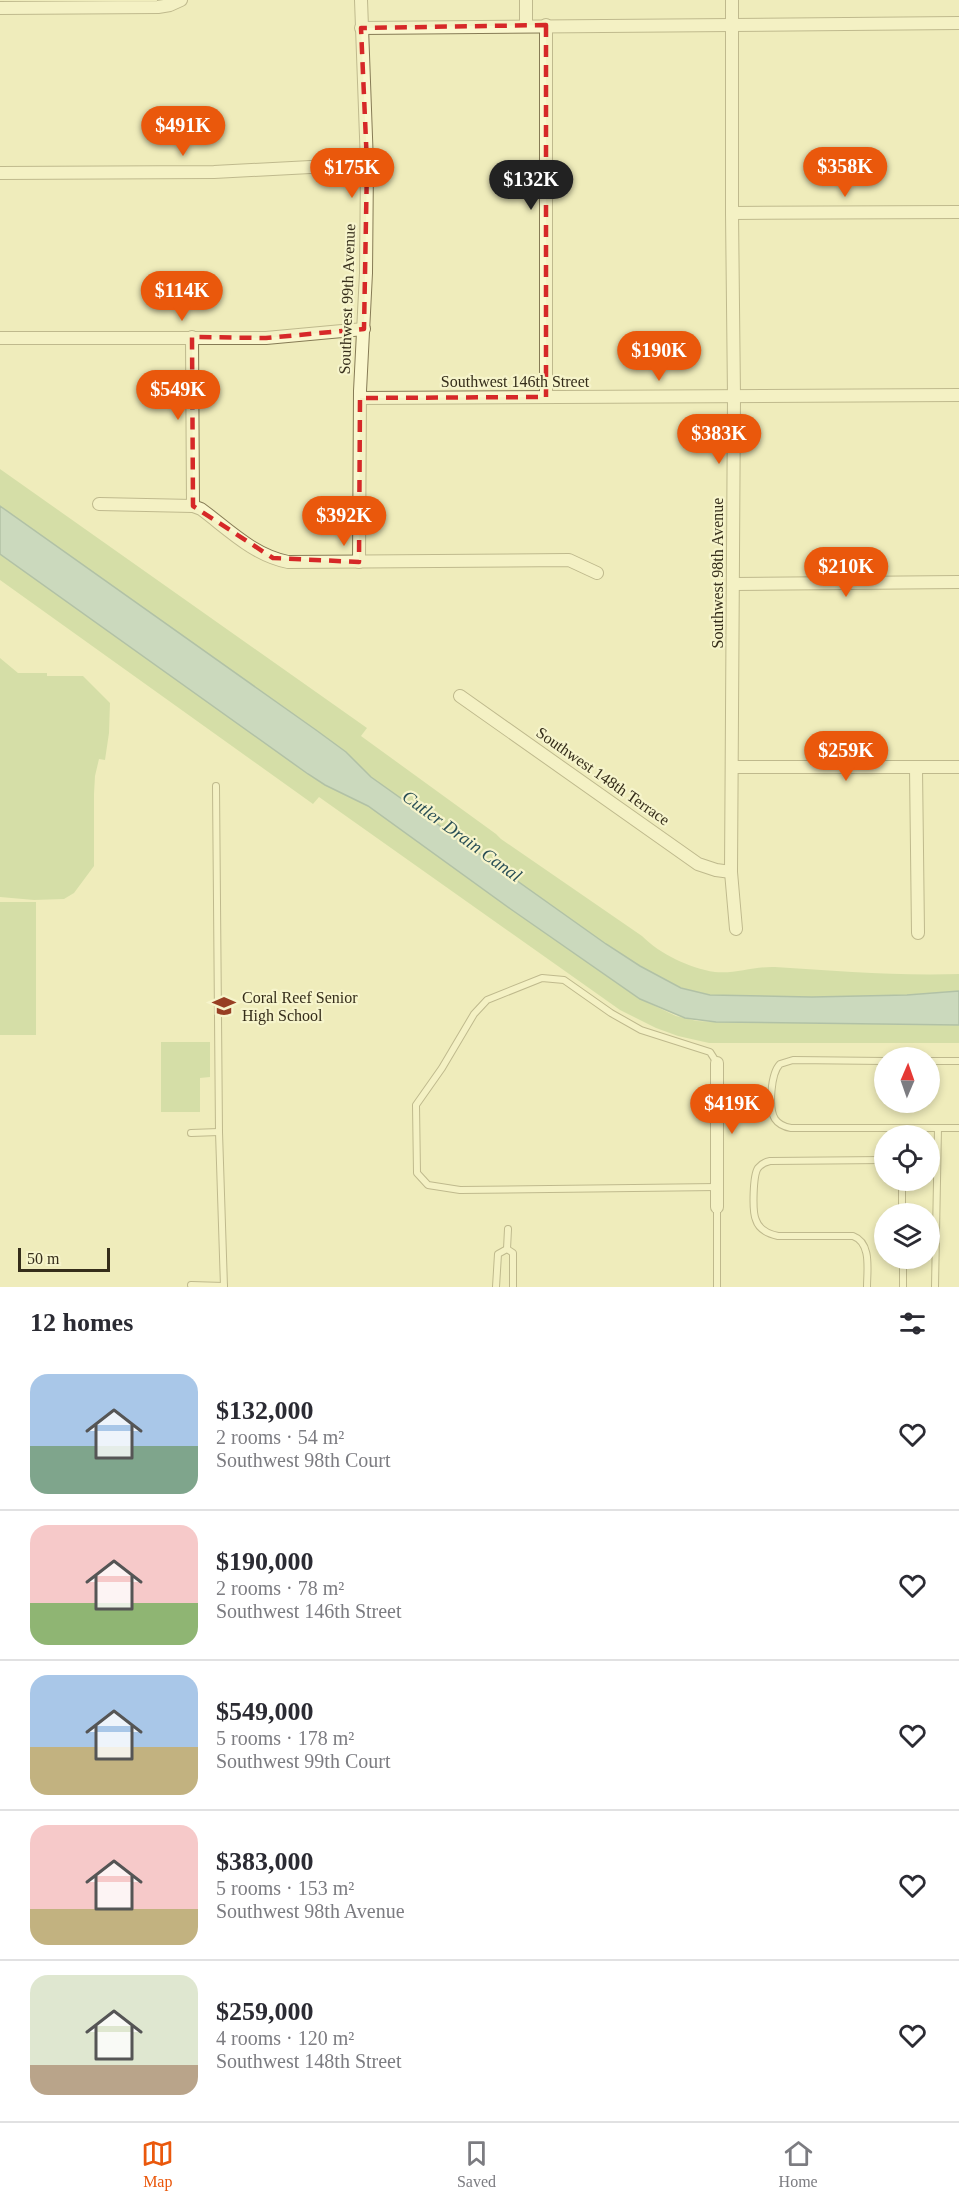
<!DOCTYPE html>
<meta charset="utf-8">
<style>
:root{--surface:#fff;--page:#f7f7f7;--text:#2b2b33;--muted:#7c7c81;--line:#e1e1e2;--accent:#ea580c}
body{margin:0;font-family:"Times New Roman",serif;background:var(--page);color:var(--text);height:100vh;display:flex;flex-direction:column;font-size:22px;white-space:nowrap}
*{box-sizing:border-box;margin:0}
p{font-size:20px;color:var(--muted)}
.icon{flex:none;width:33px;height:33px;fill:none;stroke:currentColor;stroke-width:2;stroke-linecap:round;stroke-linejoin:round}
.map{position:relative;height:1287px;overflow:hidden}
.details{display:flex;flex-direction:column;background:var(--surface);flex:1}
.details>*{flex:none}
.needle{width:39px;rotate:2deg}
.fabs{position:absolute;left:874px;top:1047px;display:grid;gap:12px}
.fabs a{display:grid;place-items:center;width:66px;height:66px;border-radius:50%;background:var(--surface);box-shadow:0 3px 9px #0003;font-size:30px}
.scale{position:absolute;left:18px;bottom:15px;width:92px;box-sizing:border-box;padding-left:6px;border:3px solid #352d1a;border-top:0;font-size:16px;line-height:21px;white-space:nowrap;color:#352d1a;-webkit-text-stroke:4px #f6f4cb;paint-order:stroke}
.price{position:absolute;translate:-50% -51px;padding:0 14px;border-radius:21px;background:var(--accent);color:#fff;font-size:20px;line-height:39px;filter:drop-shadow(0 2px 3px #0008)}
.price::after{content:'';position:absolute;left:50%;top:36px;width:18px;height:14px;margin-left:-9px;background:inherit;clip-path:polygon(0 0,100% 0,50% 100%)}
.price.current{background:#222;color:#fff}
ul{padding:0;list-style:none}
li{display:flex;align-items:center;gap:18px;height:150px;padding:0 30px}
li+li{border-top:2px solid var(--line)}
li span{display:grid;place-items:center;flex:none;width:168px;height:120px;border-radius:18px;color:#555}
li>.icon{margin-inline-start:auto}
span .icon{width:72px;height:72px;fill:#fffc;stroke-width:1}
li b{font-size:26px}
h2{display:flex;justify-content:space-between;align-items:center;height:72px;padding:0 30px;font-size:26px}
.tabs{display:flex;justify-content:space-around;align-items:center;height:84px;border-top:2px solid var(--line);background:var(--surface);font-size:16px;color:var(--muted)}
.tabs a{display:grid;justify-items:center;gap:3px}
.tabs .current{color:var(--accent)}
.map>svg:first-child{display:block}
</style>
<div class="map">
<svg width="959" height="1287" viewBox="0 0 959 1287">
<rect width="100%" height="100%" fill="#efecbb"/>
<!-- green -->
<g fill="#b7cd8f">
<path d="M0,469L367,728L361,736L496,834L501,839L642,936C660,954 689,968 715,972C736,974 755,966 775,967C836,971 898,976 959,974V991L907,995L812,997L710,995L681,988L640,966L606,944L371,777L346,752L316,730L0,506Z"/>
<polygon points="0,554 308,774 325,785 368,806 512,910 640,999 676,1016 697,1021 716,1022 959,1025 959,1043 709,1043 678,1036 656,1028 620,1010 319,797 313,804 0,580"/>
<polygon points="0,658 18,673 47,673 47,676 83,676 110,703 109,733 105,760 99,759 95,776 94,794 94,866 74,893 64,899 34,900 0,897"/>
<rect x="0" y="902" width="36" height="133"/>
<polygon points="161,1042 210,1042 210,1077 200,1078 200,1112 161,1112"/>
</g>
<!-- water -->
<polygon fill="#a0c0be" stroke="#678d8c" stroke-width="1.5" points="0,506 316,730 346,752 371,777 606,944 640,966 681,988 710,995 812,997 907,995 959,991 959,1025 716,1022 685,1018 640,999 512,910 368,806 325,785 308,774 0,554"/>
<g fill="none" stroke-linecap="round" stroke-linejoin="round">
<!-- service casing -->
<g stroke="#867b55" stroke-width="8">
<g id="service">
<polyline points="216,786 219,1132 224,1287"/>
<path d="M885,1061L793,1060L780,1064C771,1073 768,1108 775,1119C779,1125 785,1127 791,1128H959"/>
<polyline points="930,1061 959,1061"/>
<polyline points="717,1063 710,1052 641,1030 611,1013 564,980 542,978 487,1000 474,1014 442,1068 416,1105 417,1173 428,1185 460,1190 717,1187"/>
<polyline points="191,1133 219,1132"/>
<polyline points="902,1180 902,1214"/>
<polyline points="717,1207 717,1287"/>
<polyline points="508,1229 507,1249 513,1253 513,1287"/>
<polyline points="903,1258 903,1287"/>
<polyline points="191,1285 224,1286"/>
<polyline points="496,1287 498,1254 507,1249"/>
<path d="M867,1287C867,1270 872,1243 853,1236H778C769,1234 759,1230 756,1220C752,1212 753,1175 758,1168C761,1164 765,1162 770,1161L885,1160"/>
<polyline points="935,1287 938,1128"/>
</g>
</g>
<!-- minor casing -->
<g stroke="#867b55" stroke-width="14">
<g id="minor">
<polyline points="526,0 526,26"/>
<polyline points="732,0 732,213 734,397 731,872 736,929"/>
<polyline points="0,8 158,7 170,5 181,0"/>
<polyline points="361,28 959,23"/>
<polyline points="0,173 214,172 367,164"/>
<polyline points="732,213 959,212"/>
<polyline points="192,337 193,506"/>
<polyline points="0,338 266,338 364,329"/>
<polyline points="546,397 546,25"/>
<polyline points="360,398 959,395"/>
<path d="M99,504L193,506L201,509C228,529 253,555 288,562L569,560L597,573"/>
<polyline points="359,562 360,391 366,273 367,164 361,0"/>
<polyline points="734,584 959,582"/>
<polyline points="460,696 698,864 716,870 731,872"/>
<polyline points="733,767 959,767"/>
<polyline points="916,768 918,933"/>
<polyline points="717,1207 717,1063"/>
</g>
</g>
<!-- service -->
<use href="#service" stroke="#faf7ce" stroke-width="6"/>
<!-- minor -->
<use href="#minor" stroke="#faf7ce" stroke-width="12"/>
</g>
<!-- marked area -->
<path d="M0 0H959V1287H0ZM546,25V397L360,398L359,562L273,558L193,506L192,337L266,338L364,329L367,164L361,28Z" fill="#efecbb" fill-opacity=".55" fill-rule="evenodd"/>
<path fill="none" stroke="#d62828" stroke-width="4.5" stroke-dasharray="12 8" stroke-linejoin="round" d="M546,25V397L360,398L359,562L273,558L193,506L192,337L266,338L364,329L367,164L361,28Z"/>
<!-- icons -->
<defs>
<g id="school-bare" transform="scale(1.8)"><path d="M0-5L7-2L0 1L-7-2ZM-4 1L0 2.5L4 1V4Q0 6-4 4Z" fill="#973e23" stroke="#f6f4cb" stroke-width="2.5" paint-order="stroke"/></g>
</defs>
<g fill-rule="evenodd">
<use href="#school-bare" x="224" y="1006"/>
</g>
<g text-anchor="middle" dominant-baseline="central" stroke-width="4.5" stroke-linejoin="round" paint-order="stroke">
<!-- street labels -->
<g font-size="16" fill="#352d1a" stroke="#f6f4cb">
<text transform="translate(347 299) rotate(-88)">Southwest 99th Avenue</text>
<text x="515" y="381">Southwest 146th Street</text>
<text transform="translate(717 573) rotate(-90)">Southwest 98th Avenue</text>
<text transform="translate(603 776) rotate(35)">Southwest 148th Terrace</text>
</g>
<!-- poi labels -->
<g font-size="16" fill="#352d1a" stroke="#f6f4cb" text-anchor="start">
<text x="242" y="997">Coral Reef Senior<tspan x="242" dy="18">High School</tspan></text>
</g>
<!-- water labels -->
<g font-size="18" font-style="italic" fill="#294e55" stroke="#f6f4cb">
<text transform="translate(462 836) rotate(36)">Cutler Drain Canal</text>
</g>
</g>
</svg>
<div class="fabs">
<a><svg class="needle" viewBox="-14 -14 28 28"><path d="M0-13l5 13h-10z" fill="#e53935"/><path d="M0 13l5-13h-10z" fill="#7c7c81"/></svg></a>
<a><svg class="icon" aria-label="locate" viewBox="0 0 24 24"><circle cx="12" cy="12" r="6"/><path d="M12 2v4M12 18v4M2 12h4M18 12h4"/></svg></a>
<a><svg class="icon" aria-label="layers" viewBox="0 0 24 24"><path d="M12 4l9 5-9 5-9-5zM3 14l9 5 9-5"/></svg></a>
</div>
<div class="scale">50 m</div>
<b class="price" style="left:183px;top:157px">$491K</b>
<b class="price" style="left:845px;top:198px">$358K</b>
<b class="price" style="left:352px;top:199px">$175K</b>
<b class="price current" style="left:531px;top:211px">$132K</b>
<b class="price" style="left:182px;top:322px">$114K</b>
<b class="price" style="left:659px;top:382px">$190K</b>
<b class="price" style="left:178px;top:421px">$549K</b>
<b class="price" style="left:719px;top:465px">$383K</b>
<b class="price" style="left:344px;top:547px">$392K</b>
<b class="price" style="left:846px;top:598px">$210K</b>
<b class="price" style="left:846px;top:782px">$259K</b>
<b class="price" style="left:732px;top:1135px">$419K</b>
</div>
<section class="details">
<h2>12 homes<svg class="icon" aria-label="filters" viewBox="0 0 24 24"><path d="M4 7h16M4 17h16"/><circle cx="9" cy="7" r="2"/><circle cx="15" cy="17" r="2"/></svg></h2>
<ul>
<li><span style="background:linear-gradient(#a9c7e8 60%,#7fa58c 0)"><svg class="icon" aria-label="home" viewBox="0 0 24 24"><path d="M3 11l9-7 9 7M6 9v11h12V9"/></svg></span><div><b>$132,000</b><p>2 rooms · 54 m²</p><p>Southwest 98th Court</p></div><svg class="icon" aria-label="heart" viewBox="0 0 24 24"><path d="M12 20l-8-8c-3-5 5-10 8-4 3-6 11-1 8 4z"/></svg></li>
<li><span style="background:linear-gradient(#f6c9c9 65%,#8fb573 0)"><svg class="icon" aria-label="home" viewBox="0 0 24 24"><path d="M3 11l9-7 9 7M6 9v11h12V9"/></svg></span><div><b>$190,000</b><p>2 rooms · 78 m²</p><p>Southwest 146th Street</p></div><svg class="icon" aria-label="heart" viewBox="0 0 24 24"><path d="M12 20l-8-8c-3-5 5-10 8-4 3-6 11-1 8 4z"/></svg></li>
<li><span style="background:linear-gradient(#a9c7e8 60%,#c2b280 0)"><svg class="icon" aria-label="home" viewBox="0 0 24 24"><path d="M3 11l9-7 9 7M6 9v11h12V9"/></svg></span><div><b>$549,000</b><p>5 rooms · 178 m²</p><p>Southwest 99th Court</p></div><svg class="icon" aria-label="heart" viewBox="0 0 24 24"><path d="M12 20l-8-8c-3-5 5-10 8-4 3-6 11-1 8 4z"/></svg></li>
<li><span style="background:linear-gradient(#f6c9c9 70%,#c2b280 0)"><svg class="icon" aria-label="home" viewBox="0 0 24 24"><path d="M3 11l9-7 9 7M6 9v11h12V9"/></svg></span><div><b>$383,000</b><p>5 rooms · 153 m²</p><p>Southwest 98th Avenue</p></div><svg class="icon" aria-label="heart" viewBox="0 0 24 24"><path d="M12 20l-8-8c-3-5 5-10 8-4 3-6 11-1 8 4z"/></svg></li>
<li><span style="background:linear-gradient(#dfe7d0 75%,#b9a48a 0)"><svg class="icon" aria-label="home" viewBox="0 0 24 24"><path d="M3 11l9-7 9 7M6 9v11h12V9"/></svg></span><div><b>$259,000</b><p>4 rooms · 120 m²</p><p>Southwest 148th Street</p></div><svg class="icon" aria-label="heart" viewBox="0 0 24 24"><path d="M12 20l-8-8c-3-5 5-10 8-4 3-6 11-1 8 4z"/></svg></li>
</ul>
</section>
<nav class="tabs">
<a class="current"><svg class="icon" aria-label="map" viewBox="0 0 24 24"><path d="M3 6l6-2 6 2 6-2v14l-6 2-6-2-6 2zM9 4v14M15 6v14"/></svg>Map</a>
<a><svg class="icon" aria-label="saved" viewBox="0 0 24 24"><path d="M7 4h10v16l-5-4-5 4z"/></svg>Saved</a>
<a><svg class="icon" aria-label="home" viewBox="0 0 24 24"><path d="M3 11l9-7 9 7M6 9v11h12V9"/></svg>Home</a>
</nav>
